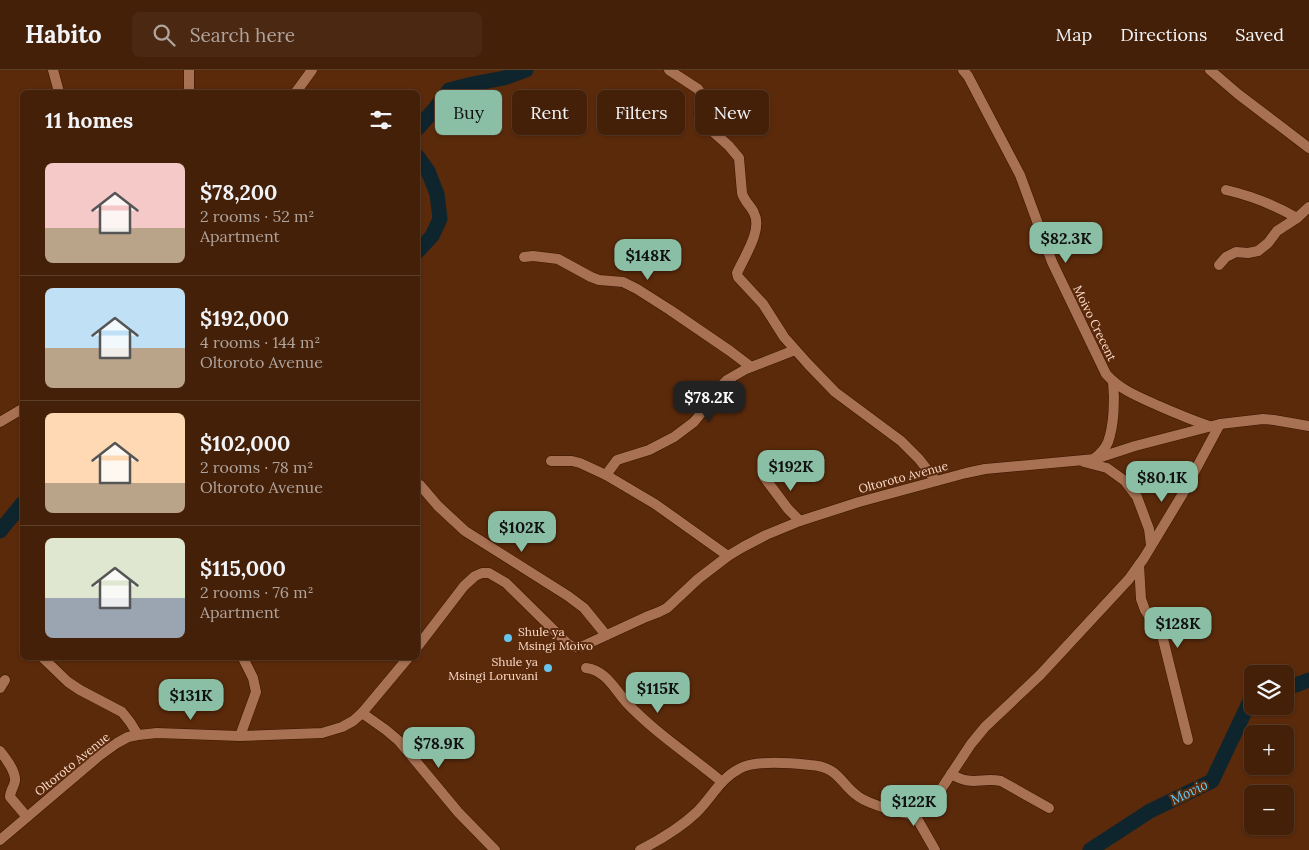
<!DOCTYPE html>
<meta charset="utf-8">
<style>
:root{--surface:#442008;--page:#4b2812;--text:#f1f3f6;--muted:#afa39c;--line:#5c3e29;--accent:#8abfa5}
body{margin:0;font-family:Lora,serif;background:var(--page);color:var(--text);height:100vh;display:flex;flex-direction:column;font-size:19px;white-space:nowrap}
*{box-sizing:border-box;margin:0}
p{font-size:16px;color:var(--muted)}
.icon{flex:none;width:28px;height:28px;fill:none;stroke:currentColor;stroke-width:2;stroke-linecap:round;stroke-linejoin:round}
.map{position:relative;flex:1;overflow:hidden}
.sheet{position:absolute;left:20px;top:20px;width:400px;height:570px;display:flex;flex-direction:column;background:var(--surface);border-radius:8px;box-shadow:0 1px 4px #0004,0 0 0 1px var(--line)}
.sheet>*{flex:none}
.banner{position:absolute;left:435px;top:20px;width:475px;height:45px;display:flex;gap:10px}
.buttons{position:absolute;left:1244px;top:595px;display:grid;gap:10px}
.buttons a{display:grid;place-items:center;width:50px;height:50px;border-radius:8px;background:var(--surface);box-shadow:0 1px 4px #0004,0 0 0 1px var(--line);font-size:25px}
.price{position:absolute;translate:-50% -42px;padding:0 11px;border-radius:10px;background:var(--accent);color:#111;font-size:16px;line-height:32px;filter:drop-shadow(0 1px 2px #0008)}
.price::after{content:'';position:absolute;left:50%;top:30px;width:15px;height:11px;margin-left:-8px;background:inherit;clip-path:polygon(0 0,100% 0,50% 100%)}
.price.on{background:#222;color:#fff}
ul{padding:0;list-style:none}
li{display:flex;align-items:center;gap:15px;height:125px;padding:0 25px}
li+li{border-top:1px solid var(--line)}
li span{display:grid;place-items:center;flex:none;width:140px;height:100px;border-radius:8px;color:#555}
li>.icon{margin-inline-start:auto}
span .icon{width:60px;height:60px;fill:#fffc;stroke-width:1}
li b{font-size:21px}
h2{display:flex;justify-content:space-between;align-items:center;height:60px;padding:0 25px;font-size:21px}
.chip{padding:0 18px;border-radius:8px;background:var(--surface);box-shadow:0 1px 4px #0004,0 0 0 1px var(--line);font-size:18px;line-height:45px}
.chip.on{background:var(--accent);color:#111}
header{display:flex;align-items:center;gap:30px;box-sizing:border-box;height:70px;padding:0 25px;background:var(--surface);border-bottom:1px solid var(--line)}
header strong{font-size:24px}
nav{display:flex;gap:28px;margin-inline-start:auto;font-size:18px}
.search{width:350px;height:45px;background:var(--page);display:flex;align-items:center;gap:12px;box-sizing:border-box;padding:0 18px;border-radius:8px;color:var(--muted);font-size:19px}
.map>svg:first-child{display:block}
</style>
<header>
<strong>Habito</strong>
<div class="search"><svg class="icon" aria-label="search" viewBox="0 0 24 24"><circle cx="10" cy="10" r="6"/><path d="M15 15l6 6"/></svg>Search here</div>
<nav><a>Map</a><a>Directions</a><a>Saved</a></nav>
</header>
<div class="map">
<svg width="1309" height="780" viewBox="0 0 1309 780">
<rect width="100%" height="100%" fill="#5b2a0b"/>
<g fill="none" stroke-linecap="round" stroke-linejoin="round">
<!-- river -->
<g stroke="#0f252e" stroke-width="15">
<polyline points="418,58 433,41 449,20 472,14 504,8 526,0"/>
<polyline points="418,87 428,101 437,124 440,149 432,166 418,181"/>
<polyline points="0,461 22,434"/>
<polyline points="1285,619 1309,610"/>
<polyline points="1090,780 1150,741 1212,711 1249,633 1252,632"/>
</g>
<!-- street casing -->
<g stroke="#391500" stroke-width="11">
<g id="street">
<polyline points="53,0 59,22"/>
<path d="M669,0L698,19C706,30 695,40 701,51L729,76L739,88L742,123C744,131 751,136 754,143C763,160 744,187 737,203L738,207L763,234L784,267L808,294L835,322L901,371L919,389L936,411"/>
<path d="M963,0L968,6L1020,105L1052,192L1106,304C1120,320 1139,327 1159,336C1175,343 1192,350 1209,356"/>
<polyline points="1210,0 1238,24 1309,78"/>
<polyline points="189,22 189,0"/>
<polyline points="296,22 312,0"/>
<path d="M1226,120C1252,126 1273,134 1297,148"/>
<polyline points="524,187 533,186 558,189 591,207 599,210 623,212 637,219 670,240 730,281 751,297"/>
<polyline points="1219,195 1226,187 1236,182 1248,183 1258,181 1268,173 1277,161 1297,148 1309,137"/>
<polyline points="0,352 22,339"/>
<path d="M1095,388C1100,384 1105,379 1108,372C1114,355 1115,330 1113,312"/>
<polyline points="551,391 572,391 580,393 606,405 655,434 728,486"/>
<polyline points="1084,392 1107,398 1125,411 1137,427 1149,459 1151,475"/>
<polyline points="606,405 617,390 649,380 674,367 694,352 706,337 720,317 727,310 746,299 795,280"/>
<polyline points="764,407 788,439 800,451"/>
<polyline points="420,415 438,436 465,461 568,526 584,538 606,565"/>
<polyline points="1139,495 1141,529 1145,540 1162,565 1188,670"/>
<path d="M418,576L464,516L475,506L482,503H489L506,513L568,574C573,578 577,578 583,576L646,547L659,542L667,538L698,509L728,486L743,477L766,465L800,451L859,432L966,403L985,399L1095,389L1135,376L1220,354L1263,349L1274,350L1309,356"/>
<polyline points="43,588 68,612 80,620 122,642 130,652 138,665"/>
<path d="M586,598C605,600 614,618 626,632C654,662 691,686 722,712"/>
<polyline points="0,618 5,610"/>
<polyline points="362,643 386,660 399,671 458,742 495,780"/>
<polyline points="240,666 256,622 253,608 243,588"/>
<path d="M0,681C6,689 16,701 15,711C14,717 10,721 10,727L27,747"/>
<path d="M951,704C973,717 980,707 1001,711L1049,738"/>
<polyline points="915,745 935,780"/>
<polyline points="0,770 99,686 117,673 128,667 138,665 157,663 240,666 322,663 342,657 353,651 362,643 408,588"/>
<path d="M640,780C660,770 680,758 697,742C711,728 721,708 739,699C754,690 792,693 810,695C840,697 839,713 859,727C869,734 902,744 913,744C920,745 925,740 930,736L971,674L985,657L1040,605L1129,509L1144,488L1182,425L1220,354"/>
</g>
</g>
<!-- street -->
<use href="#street" stroke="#a97153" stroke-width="10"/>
</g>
<!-- markers -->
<g fill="#65c5ee" stroke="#5b2a0b" stroke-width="2">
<circle cx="508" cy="568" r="5"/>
<circle cx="548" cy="598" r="5"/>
</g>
<g text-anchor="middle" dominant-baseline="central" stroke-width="4" stroke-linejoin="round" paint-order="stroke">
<!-- street labels -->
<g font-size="12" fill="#fcdccc" stroke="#5b2a0b">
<text transform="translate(1095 253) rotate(64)">Moivo Crecent</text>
<text transform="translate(903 407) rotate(-15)">Oltoroto Avenue</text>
<text transform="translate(72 694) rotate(-39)">Oltoroto Avenue</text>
</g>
<!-- poi labels -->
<g font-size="12" fill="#fcdccc" stroke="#5b2a0b" text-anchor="start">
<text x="518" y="561">Shule ya<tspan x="518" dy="14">Msingi Moivo</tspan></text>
<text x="538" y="591" text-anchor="end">Shule ya<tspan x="538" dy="14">Msingi Loruvani</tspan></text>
</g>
<!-- water labels -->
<g font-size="14" font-style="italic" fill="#62cdfa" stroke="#5b2a0b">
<text transform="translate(1189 722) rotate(-26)">Movio</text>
</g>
</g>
</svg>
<div class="buttons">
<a><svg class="icon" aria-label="layers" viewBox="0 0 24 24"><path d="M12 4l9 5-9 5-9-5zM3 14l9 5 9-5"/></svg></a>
<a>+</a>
<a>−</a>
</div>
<b class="price" style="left:1066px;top:194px">$82.3K</b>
<b class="price" style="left:648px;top:211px">$148K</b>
<b class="price on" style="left:709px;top:353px">$78.2K</b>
<b class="price" style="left:791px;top:422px">$192K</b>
<b class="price" style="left:1162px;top:433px">$80.1K</b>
<b class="price" style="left:522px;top:483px">$102K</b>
<b class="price" style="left:1178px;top:579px">$128K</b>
<b class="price" style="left:658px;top:644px">$115K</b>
<b class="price" style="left:191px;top:651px">$131K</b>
<b class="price" style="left:439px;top:699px">$78.9K</b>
<b class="price" style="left:914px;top:757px">$122K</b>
<div class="banner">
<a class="chip on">Buy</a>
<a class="chip">Rent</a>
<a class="chip">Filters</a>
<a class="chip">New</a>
</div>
<section class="sheet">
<h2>11 homes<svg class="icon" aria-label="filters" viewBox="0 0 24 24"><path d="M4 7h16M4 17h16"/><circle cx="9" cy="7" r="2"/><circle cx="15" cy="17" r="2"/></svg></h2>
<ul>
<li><span style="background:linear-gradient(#f6c9c9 65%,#b9a48a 0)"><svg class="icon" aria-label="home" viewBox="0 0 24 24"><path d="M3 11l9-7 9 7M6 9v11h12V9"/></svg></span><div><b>$78,200</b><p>2 rooms · 52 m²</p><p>Apartment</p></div></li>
<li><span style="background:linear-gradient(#bfe0f5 60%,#b9a48a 0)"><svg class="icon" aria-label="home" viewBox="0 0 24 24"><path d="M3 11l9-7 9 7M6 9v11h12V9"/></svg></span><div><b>$192,000</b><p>4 rooms · 144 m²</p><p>Oltoroto Avenue</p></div></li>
<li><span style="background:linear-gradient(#ffd9b3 70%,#b9a48a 0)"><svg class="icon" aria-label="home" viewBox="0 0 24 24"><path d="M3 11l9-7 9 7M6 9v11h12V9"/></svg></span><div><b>$102,000</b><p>2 rooms · 78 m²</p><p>Oltoroto Avenue</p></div></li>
<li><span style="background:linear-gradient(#dfe7d0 60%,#9aa5b1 0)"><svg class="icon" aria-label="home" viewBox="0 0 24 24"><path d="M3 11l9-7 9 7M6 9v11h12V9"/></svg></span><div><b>$115,000</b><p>2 rooms · 76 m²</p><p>Apartment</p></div></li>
</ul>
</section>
</div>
